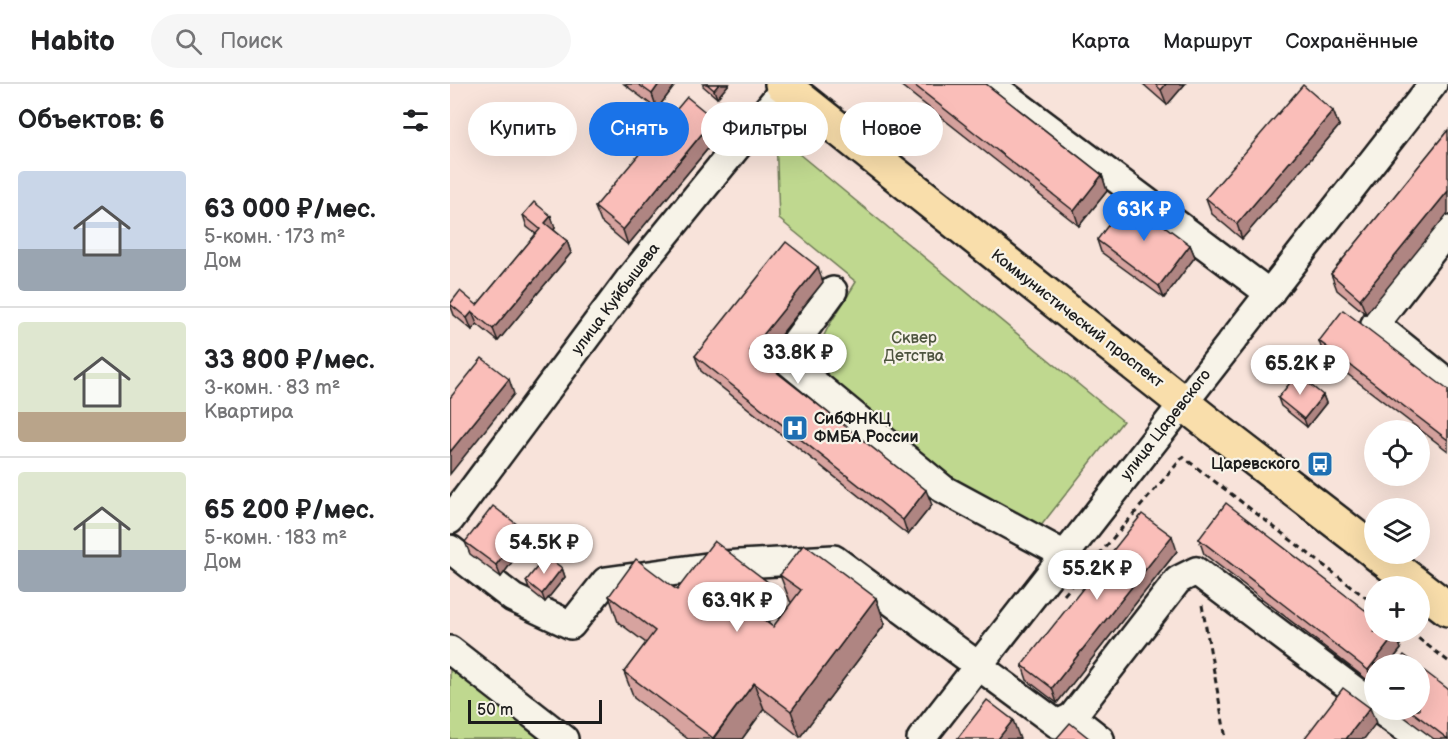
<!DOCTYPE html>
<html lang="ru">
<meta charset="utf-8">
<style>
:root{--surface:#fff;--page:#f6f6f6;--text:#202124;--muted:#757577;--line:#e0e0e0;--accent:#1a73e8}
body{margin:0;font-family:"Balsamiq Sans",sans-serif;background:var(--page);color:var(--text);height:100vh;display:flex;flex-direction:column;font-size:22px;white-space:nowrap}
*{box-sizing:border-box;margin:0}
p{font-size:20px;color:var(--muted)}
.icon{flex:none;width:33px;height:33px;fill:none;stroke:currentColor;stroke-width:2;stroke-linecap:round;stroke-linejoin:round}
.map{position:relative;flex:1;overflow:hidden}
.panel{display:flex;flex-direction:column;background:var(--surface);width:450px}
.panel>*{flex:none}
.hud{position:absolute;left:18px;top:18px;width:570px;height:54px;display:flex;gap:12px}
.controls{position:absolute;left:914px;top:336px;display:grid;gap:12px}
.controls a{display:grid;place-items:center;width:66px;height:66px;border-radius:50%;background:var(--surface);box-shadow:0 6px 24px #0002;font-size:30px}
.scale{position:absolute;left:18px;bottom:15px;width:134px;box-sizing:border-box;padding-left:6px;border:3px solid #1c1c1c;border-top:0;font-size:16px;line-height:21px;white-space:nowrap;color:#1c1c1c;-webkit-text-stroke:4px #f7f3e8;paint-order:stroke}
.price{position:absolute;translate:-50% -51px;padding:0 14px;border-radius:21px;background:#fff;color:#222;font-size:20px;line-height:39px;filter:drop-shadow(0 2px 3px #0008)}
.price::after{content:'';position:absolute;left:50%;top:36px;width:18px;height:14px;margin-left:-9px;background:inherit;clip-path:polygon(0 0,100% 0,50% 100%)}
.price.active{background:var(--accent);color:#fff}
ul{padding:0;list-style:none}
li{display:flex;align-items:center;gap:18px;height:150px;padding:0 18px}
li+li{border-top:2px solid var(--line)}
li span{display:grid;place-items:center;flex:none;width:168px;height:120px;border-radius:6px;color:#555}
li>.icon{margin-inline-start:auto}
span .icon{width:72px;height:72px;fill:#fffc;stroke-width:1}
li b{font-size:26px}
h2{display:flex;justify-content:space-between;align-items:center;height:72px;padding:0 18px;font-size:26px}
.tag{padding:0 21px;border-radius:27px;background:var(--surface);box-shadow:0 6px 24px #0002;font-size:21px;line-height:54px}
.tag.active{background:var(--accent);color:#fff}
header{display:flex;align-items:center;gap:36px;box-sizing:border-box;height:84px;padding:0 30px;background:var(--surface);border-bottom:2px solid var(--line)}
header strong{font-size:28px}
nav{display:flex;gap:33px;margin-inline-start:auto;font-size:21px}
.search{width:420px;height:54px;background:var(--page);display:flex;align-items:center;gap:15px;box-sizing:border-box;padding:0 21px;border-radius:33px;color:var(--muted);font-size:22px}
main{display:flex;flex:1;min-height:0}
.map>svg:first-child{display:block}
</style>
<header>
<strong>Habito</strong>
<div class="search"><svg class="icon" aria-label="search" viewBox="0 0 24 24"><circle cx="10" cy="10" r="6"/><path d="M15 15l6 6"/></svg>Поиск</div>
<nav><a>Карта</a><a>Маршрут</a><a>Сохранённые</a></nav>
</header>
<main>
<section class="panel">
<h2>Объектов: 6<svg class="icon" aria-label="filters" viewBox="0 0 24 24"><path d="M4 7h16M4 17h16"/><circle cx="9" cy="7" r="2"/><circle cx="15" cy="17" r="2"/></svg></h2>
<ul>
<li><span style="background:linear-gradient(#c9d6e8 65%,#9aa5b1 0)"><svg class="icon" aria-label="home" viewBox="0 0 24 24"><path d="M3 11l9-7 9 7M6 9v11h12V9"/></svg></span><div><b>63 000 ₽/мес.</b><p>5-комн. · 173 m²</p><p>Дом</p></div></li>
<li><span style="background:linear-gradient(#dfe7d0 75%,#b9a48a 0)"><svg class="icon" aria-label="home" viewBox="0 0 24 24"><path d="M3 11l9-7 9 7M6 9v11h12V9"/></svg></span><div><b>33 800 ₽/мес.</b><p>3-комн. · 83 m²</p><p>Квартира</p></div></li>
<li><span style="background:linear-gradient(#dfe7d0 65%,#9aa5b1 0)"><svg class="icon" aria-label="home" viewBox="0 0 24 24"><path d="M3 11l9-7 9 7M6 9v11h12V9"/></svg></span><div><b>65 200 ₽/мес.</b><p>5-комн. · 183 m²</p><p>Дом</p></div></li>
</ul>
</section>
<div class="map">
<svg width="998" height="655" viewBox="0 0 998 655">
<rect width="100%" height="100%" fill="#f8e3da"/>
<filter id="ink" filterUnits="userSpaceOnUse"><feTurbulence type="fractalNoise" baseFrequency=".0167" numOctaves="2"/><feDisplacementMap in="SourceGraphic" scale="12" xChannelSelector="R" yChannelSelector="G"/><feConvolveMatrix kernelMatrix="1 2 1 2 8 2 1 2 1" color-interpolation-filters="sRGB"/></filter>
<g filter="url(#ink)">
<!-- green -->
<g fill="#bfd88f" stroke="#6e7a56" stroke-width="1.5">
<path d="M326,51L673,337L590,443L513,402L379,293C365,269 369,257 383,235C391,223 398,211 406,198L329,135Z"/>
<polygon points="0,585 7,590 91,655 0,655"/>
</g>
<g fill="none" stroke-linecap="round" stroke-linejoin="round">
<!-- minor casing -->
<g stroke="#1c1c1c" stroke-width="32">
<g id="minor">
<polyline points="540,0 820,210"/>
<polyline points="998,146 925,240 998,299"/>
<polyline points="383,207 334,274 493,405 615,471"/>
<polyline points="0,436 181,193 338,0"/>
<polyline points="0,465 63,514 121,541 156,497 271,481 384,475 607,640 622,633 728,496 746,487 924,621"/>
<polyline points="0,566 114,655"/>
<polyline points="930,626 970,655"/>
<polyline points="622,633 650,655"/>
<polyline points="471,655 983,0"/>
</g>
</g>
<!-- major casing -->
<g stroke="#1c1c1c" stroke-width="38">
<g id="major">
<polyline points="332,0 762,342 924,467"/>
<polyline points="927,470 998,525"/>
</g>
</g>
<!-- path -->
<g stroke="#1c1c1c" stroke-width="3" stroke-dasharray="6 4.5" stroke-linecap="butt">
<polyline points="614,511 733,373 924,520"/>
<polyline points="752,521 776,655"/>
<polyline points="960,548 998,577"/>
</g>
<!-- minor -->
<use href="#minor" stroke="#f7f3e8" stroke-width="27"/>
<!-- major -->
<use href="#major" stroke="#f9deab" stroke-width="33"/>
</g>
<!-- wall -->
<g fill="#d7a39f" stroke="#1c1c1c" stroke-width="1.5">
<polygon points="174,0 226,0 207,25"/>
<polygon points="253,0 279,0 267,14 253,2"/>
<polygon points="449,0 536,0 652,91 657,107 629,142"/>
<polygon points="693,0 735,0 717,21"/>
<polygon points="883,27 889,42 792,155 762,130 756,114"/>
<polygon points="264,35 270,50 178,161 151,138 145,123"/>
<polygon points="998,46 916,230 887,206 881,190"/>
<polygon points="73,131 101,132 105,144 104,146 117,157 121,169 48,257 27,240 22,246 4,231 0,220 27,221 86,150 77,143"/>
<polygon points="647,156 740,161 745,173 714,214 651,168"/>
<polygon points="373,198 311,276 482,421 458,451 251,287 245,272"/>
<polygon points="869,257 998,306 998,367 874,272"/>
<polygon points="873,311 876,319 857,343 831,322 828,314"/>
<polygon points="749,455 946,550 951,565 939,580 924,580 924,601 754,470"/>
<polygon points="78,456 51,493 20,470 15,458"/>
<polygon points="727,467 607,619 577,596 572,581"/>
<polygon points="112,484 115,493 95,518 79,505 76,497"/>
<polygon points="330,491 426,514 435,540 350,653 314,625 292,655 238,655 184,614 174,588 196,559 168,538 159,512 227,506 329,525 318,539 323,543 342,519 340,517"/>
<polygon points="945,626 969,626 998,655 984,655"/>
</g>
<!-- shaded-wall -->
<g fill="#af8582" stroke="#1c1c1c" stroke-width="1.5">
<polygon points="209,0 226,0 207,25 202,10"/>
<polygon points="269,0 279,0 267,14 264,6"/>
<polygon points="716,0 735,0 717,21 711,6"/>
<polygon points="883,27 889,42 792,155 787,140"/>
<polygon points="264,35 270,50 178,161 173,146"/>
<polygon points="652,91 657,107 629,142 624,127"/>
<polygon points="998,107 998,129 916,230 910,215"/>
<polygon points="101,132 105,144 100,151 95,139"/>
<polygon points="117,157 121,169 48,257 43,245"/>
<polygon points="740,161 745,173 714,214 709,202"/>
<polygon points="368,183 373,198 306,282 300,267"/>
<polygon points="22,228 27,240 22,246 17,234"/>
<polygon points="59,295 64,310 0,390 0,368"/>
<polygon points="873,311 876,319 857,343 854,335"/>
<polygon points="476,406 482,421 458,451 453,436"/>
<polygon points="73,445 78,456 51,493 46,481"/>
<polygon points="722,452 727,467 607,619 602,604"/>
<polygon points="112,484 115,493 95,518 92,510"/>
<polygon points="319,499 329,525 309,551 299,525"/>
<polygon points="426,514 435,540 350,653 341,627"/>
<polygon points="946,550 951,565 939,580 924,580 924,601 918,586"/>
<polygon points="304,599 314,625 292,655 263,655"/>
<polygon points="920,624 926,639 914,655 896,655"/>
<polygon points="563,636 570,655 548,655"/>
</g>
<!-- building -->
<g fill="#fabeb9" stroke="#1c1c1c" stroke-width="1.5">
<polygon points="188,0 209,0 202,10"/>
<polygon points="257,0 269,0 264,6"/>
<polygon points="463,0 536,0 652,91 624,127"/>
<polygon points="705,0 716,0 711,6"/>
<polygon points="853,1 883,27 787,140 756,114"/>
<polygon points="237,13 264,35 173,146 145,123"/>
<polygon points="998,46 998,107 910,215 881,190"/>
<polygon points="678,115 740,161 709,202 647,156"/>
<polygon points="84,118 101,132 95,139 117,157 43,245 22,228 17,234 0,220 10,207 27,221 90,145 73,131"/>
<polygon points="336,158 368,183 300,267 476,406 453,436 245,272"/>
<polygon points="893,226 998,306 998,356 869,257"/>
<polygon points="32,274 59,295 0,368 0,314"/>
<polygon points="847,290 873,311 854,335 828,314"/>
<polygon points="776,419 924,533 924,548 942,548 946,550 918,586 749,455"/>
<polygon points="43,422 73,445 46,481 15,458"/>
<polygon points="692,430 722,452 602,604 572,581"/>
<polygon points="264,457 319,499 299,525 323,543 351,506 330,491 354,460 426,514 341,627 304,599 263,654 174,588 205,547 159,512 186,475 227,506"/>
<polygon points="96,472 112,484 92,510 76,497"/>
<polygon points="954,571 966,580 947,580"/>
<polygon points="969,583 998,605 998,655 960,626 969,626"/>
<polygon points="893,604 920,624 896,655 854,655"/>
<polygon points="537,616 563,636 548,655 507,655"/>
<polygon points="620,639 640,655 606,655"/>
</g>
</g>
<!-- icons -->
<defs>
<g id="hospital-square" transform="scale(1.35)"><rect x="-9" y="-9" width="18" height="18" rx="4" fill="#1f6fb2" stroke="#f7f3e8"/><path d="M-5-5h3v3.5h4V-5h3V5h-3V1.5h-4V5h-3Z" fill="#fff"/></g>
<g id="bus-square" transform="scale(1.35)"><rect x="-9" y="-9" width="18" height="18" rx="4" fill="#1f6fb2" stroke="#f7f3e8"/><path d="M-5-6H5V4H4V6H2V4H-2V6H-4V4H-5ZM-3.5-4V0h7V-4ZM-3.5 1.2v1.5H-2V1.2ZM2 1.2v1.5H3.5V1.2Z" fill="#fff"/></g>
</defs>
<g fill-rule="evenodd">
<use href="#hospital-square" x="345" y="344"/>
<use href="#bus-square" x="870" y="380"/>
</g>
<g text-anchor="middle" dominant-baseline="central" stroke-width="4.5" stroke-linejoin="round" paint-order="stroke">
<!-- street labels -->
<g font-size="16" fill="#1c1c1c" stroke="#f7f3e8">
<text transform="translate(166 215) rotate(-53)">улица Куйбышева</text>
<text transform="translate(627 235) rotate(38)">Коммунистический проспект</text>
<text transform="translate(716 341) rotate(-52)">улица Царевского</text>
</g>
<!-- park labels -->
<g font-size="16" fill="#4d543e" stroke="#f7f3e8">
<text x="464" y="254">Сквер<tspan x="464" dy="18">Детства</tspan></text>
</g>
<!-- poi labels -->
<g font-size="16" font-weight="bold" fill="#1c1c1c" stroke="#f7f3e8" text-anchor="start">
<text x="364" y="335">СибФНКЦ<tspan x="364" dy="18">ФМБА России</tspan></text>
<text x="850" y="380" text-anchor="end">Царевского</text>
</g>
</g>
</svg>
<div class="controls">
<a><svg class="icon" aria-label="locate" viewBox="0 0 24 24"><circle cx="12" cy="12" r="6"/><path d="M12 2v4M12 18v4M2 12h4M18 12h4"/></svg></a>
<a><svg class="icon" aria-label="layers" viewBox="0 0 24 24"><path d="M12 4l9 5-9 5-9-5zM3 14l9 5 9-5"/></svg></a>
<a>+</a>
<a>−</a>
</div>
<div class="scale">50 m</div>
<b class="price active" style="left:694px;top:158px">63K ₽</b>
<b class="price" style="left:348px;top:301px">33.8K ₽</b>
<b class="price" style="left:850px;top:312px">65.2K ₽</b>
<b class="price" style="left:94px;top:491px">54.5K ₽</b>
<b class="price" style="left:647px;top:517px">55.2K ₽</b>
<b class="price" style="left:287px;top:549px">63.9K ₽</b>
<div class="hud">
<a class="tag">Купить</a>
<a class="tag active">Снять</a>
<a class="tag">Фильтры</a>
<a class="tag">Новое</a>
</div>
</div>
</main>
